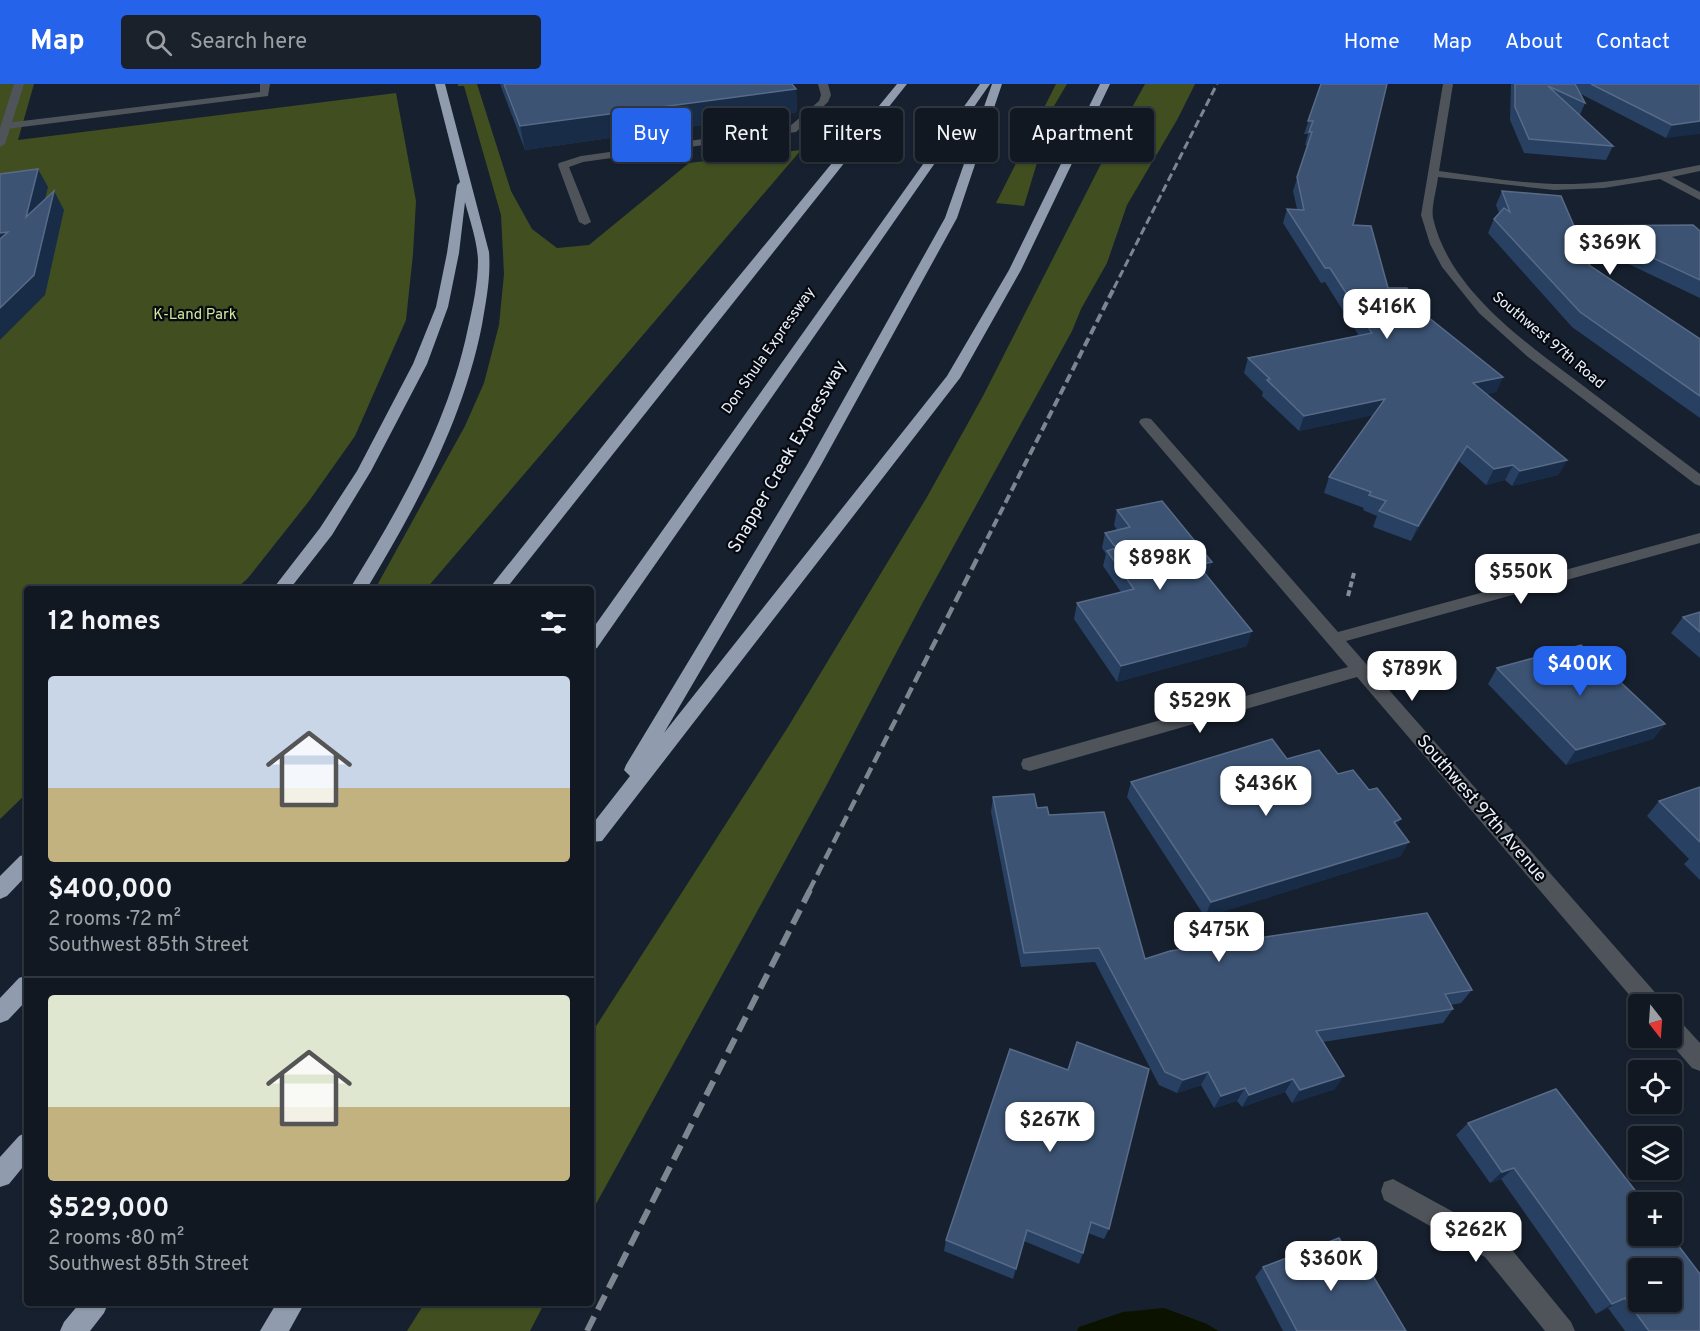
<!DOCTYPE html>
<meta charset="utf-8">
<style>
:root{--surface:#111822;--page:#1a212a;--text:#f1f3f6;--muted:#9ca0a5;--line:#303740;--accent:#2563eb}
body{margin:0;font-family:Overpass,sans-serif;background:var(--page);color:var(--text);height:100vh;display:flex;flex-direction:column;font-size:22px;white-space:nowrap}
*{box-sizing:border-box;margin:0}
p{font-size:20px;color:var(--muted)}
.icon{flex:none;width:33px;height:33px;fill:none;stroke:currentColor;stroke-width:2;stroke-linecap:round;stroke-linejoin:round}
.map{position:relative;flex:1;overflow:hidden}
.panel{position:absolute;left:24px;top:502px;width:570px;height:720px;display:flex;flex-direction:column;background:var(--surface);border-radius:6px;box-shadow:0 2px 4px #0004,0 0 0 2px var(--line)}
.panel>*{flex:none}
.guide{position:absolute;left:612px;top:24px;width:570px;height:54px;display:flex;gap:12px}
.needle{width:39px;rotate:163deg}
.fabs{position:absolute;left:1628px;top:910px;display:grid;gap:12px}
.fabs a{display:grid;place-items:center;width:54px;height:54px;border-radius:6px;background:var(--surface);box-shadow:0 2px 4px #0004,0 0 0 2px var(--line);font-size:30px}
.price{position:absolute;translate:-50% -51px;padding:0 14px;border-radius:12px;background:#fff;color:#222;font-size:20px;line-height:39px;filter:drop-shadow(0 2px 3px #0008)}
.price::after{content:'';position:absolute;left:50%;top:36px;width:18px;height:14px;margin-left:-9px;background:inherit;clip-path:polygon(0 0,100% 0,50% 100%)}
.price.current{background:var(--accent);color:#fff}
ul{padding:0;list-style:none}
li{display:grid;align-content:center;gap:12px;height:318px;padding:0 24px}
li+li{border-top:2px solid var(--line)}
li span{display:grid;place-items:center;height:186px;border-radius:6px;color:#555}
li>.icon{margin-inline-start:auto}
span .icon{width:108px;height:108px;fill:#fffc;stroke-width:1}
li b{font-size:26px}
h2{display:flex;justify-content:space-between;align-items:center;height:72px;padding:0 24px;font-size:26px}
.chip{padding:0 21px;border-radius:6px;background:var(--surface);box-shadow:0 2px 4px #0004,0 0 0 2px var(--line);font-size:21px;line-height:54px}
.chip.current{background:var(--accent);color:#fff}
header{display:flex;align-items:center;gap:36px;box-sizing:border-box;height:84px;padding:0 30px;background:var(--accent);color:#fff}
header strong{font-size:28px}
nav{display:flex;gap:33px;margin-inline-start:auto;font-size:21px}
.search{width:420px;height:54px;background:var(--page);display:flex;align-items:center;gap:15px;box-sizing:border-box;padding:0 21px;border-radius:6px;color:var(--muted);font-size:22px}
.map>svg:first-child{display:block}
</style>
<header>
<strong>Map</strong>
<div class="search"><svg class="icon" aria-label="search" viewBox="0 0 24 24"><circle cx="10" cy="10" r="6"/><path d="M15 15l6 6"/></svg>Search here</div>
<nav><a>Home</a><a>Map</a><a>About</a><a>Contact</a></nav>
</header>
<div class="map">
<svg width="1700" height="1247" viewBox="0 0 1700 1247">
<rect width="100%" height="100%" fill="#17202e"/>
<!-- green -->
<g fill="#414e20">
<polygon points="0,0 34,0 18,56 396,9 416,117 413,170 406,236 355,352 309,417 248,494 236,505 27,506 27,709 0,735"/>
<polygon points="458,0 477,0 511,107 532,145 557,164 589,161 689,79 801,66 426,505 375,505 465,342 484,299 499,241 504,190 501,131 464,2 458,2"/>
<polygon points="1056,0 1067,0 1054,22 1024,122 996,119"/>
<polygon points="1145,0 1195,0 1177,36 1127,121 1107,179 1081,225 1072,247 923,518 824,706 591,1129 591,950 788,643 927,413 983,312 1103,76"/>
<polygon points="424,1220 544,1220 530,1247 407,1247"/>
</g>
<!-- water -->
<polygon fill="#0c1200" points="1164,1224 1207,1240 1218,1247 1077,1247 1079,1243 1123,1228"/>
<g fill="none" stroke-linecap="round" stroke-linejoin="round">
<!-- path -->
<g stroke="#858d99" stroke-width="4" stroke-dasharray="6 3" stroke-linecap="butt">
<polyline points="1348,512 1354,489"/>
<polyline points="1410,578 1444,588"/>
</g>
<!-- lane -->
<g fill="#4f545b" fill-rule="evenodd">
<polygon points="260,0 270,0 268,12 6,45 1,42 6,39 260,8"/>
<polygon points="818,0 828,0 831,11 828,18 796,48 583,78 569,83 591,138 585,141 579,138 558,81 559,79 581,72 789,43 819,17 821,11"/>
</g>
<!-- street -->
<g fill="#4f545b" fill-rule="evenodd">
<polygon points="14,0 24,0 5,60 0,63 0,44"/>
<path d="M1443,0H1453L1439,87C1484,93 1528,101 1573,100C1616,99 1658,89 1700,81V87L1672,93L1700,108V116L1660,95L1604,104L1554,106L1438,93C1437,105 1431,122 1433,134C1450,209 1532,263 1590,307C1627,335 1663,362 1700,390V402L1695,400L1528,273L1479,229L1442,183L1430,160L1421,131Z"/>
<polygon points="1146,334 1151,335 1338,548 1700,449 1700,459 1346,557 1660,914 1663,921 1638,921 1357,593 1030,687 1023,685 1021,680 1023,675 1030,673 1348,583 1141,341 1139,338 1141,335"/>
<polygon points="1671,933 1679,936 1700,959 1700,987 1692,984 1666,954 1671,954"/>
<polygon points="1393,1095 1503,1155 1571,1238 1575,1247 1545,1247 1485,1173 1384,1116 1381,1107 1384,1098"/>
</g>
<!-- highway -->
<g fill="#909cae" fill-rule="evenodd">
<path d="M435,0H445L489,168C491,193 486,217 482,241C463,337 416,423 366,506H349C400,423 448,340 468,244C473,222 478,199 478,176C477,156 470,137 465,118L459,169L448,223L427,280L371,387L332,451L289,506H272L320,444L357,387L413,280L436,223L447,169L457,101L460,98Z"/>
<polygon points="897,0 907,0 505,506 488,506 703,236"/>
<polygon points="980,0 990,0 597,564 591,566 591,547"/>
<polygon points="992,0 1002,0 957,134 821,381 664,649 947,292 1009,186 1100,0 1110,0 1021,186 960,294 602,757 591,758 591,742 630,692 624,686 626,681 807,381 945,134"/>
<polygon points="27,770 27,791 7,812 0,815 0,792 20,772"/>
<polygon points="27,891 27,916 8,936 0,939 0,914 19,894"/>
<polygon points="27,1048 27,1078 9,1100 0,1103 0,1073 19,1052"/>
<polygon points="79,1220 108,1220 104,1229 90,1247 60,1247 64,1238"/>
<polygon points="276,1220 304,1220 289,1247 260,1247"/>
</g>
<!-- rail-far3 -->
<polyline stroke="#7d8591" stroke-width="3" stroke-dasharray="8 4" stroke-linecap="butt" points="1114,204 1217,0"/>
<!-- rail-far2 -->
<polyline stroke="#7d8591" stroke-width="4" stroke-dasharray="9 4.5" stroke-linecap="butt" points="981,467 1115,202"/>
<!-- rail-far1 -->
<polyline stroke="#7d8591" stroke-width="4.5" stroke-dasharray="12 6" stroke-linecap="butt" points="809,807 982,465"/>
<!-- rail -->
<polyline stroke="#7d8591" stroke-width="6" stroke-dasharray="16 8" stroke-linecap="butt" points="587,1247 810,806"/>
</g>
<!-- wall -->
<g fill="#284062">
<polygon points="500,0 792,0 796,5 797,28 525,66"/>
<polygon points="1321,0 1353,141 1388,204 1428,233 1503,293 1496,308 1486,310 1567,376 1558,391 1512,402 1505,396 1486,401 1459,377 1411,457 1373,443 1377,432 1363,426 1364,424 1324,409 1329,393 1373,331 1299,347 1262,312 1263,308 1244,289 1248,274 1359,252 1325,198 1321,199 1283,139 1287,125 1297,125 1293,107 1308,62 1305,61 1308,50 1304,50"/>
<polygon points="1511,0 1700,0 1666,54 1581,10 1585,19 1580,31 1613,62 1606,76 1524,69 1510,36"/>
<polygon points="1502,107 1574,142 1700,147 1700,214 1599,166 1590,181 1700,255 1700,334 1572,243 1488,149 1494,135 1499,129 1496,121"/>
<polygon points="1117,426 1208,493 1247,562 1117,598 1074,535 1077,519 1121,508 1103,482 1106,470 1102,464 1105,449 1117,446 1114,441"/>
<polygon points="1700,528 1700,574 1671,549 1683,533"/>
<polygon points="1497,584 1665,640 1653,655 1566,681 1488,600"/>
<polygon points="1287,675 1338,690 1397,742 1401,772 1205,833 1127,713 1131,698"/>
<polygon points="1700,703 1700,796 1684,780 1689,775 1647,732 1659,717"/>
<polygon points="993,713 1037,724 1049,731 1145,875 1472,906 1461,919 1451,921 1453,925 1443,939 1323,958 1335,1005 1292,1019 1285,1008 1242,1023 1237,1017 1214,1024 1201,1001 1177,1009 1159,1001 1095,878 1021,883 991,728"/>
<polygon points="1010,965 1109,1145 1104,1155 1088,1149 1083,1169 1079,1180 1024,1157 1013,1195 944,1167 946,1156"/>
<polygon points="1468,1039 1700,1247 1625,1247 1608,1224 1596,1230 1501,1095 1490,1099 1456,1051"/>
<polygon points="1263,1183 1361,1190 1406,1247 1283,1247 1255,1193"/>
</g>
<!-- shaded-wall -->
<g fill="#182b47">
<polygon points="796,5 797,28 525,66 520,42"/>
<polygon points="1700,37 1700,50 1666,54 1672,41"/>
<polygon points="38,85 48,103 36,152 26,133"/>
<polygon points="54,107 64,126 45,211 0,256 0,224"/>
<polygon points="8,148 0,170 0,149"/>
<polygon points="1606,152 1599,166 1582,195 1589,181"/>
<polygon points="1503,293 1496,308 1466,314 1473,299"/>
<polygon points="1385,315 1379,330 1299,347 1304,332"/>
<polygon points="1467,362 1459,377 1411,457 1418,442"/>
<polygon points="1567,376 1558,391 1512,402 1520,387"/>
<polygon points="1513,381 1505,396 1486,401 1494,385"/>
<polygon points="1212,478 1207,494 1198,481"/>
<polygon points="1252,547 1247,562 1117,598 1121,582"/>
<polygon points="1665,640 1653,655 1566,681 1576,666"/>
<polygon points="1401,735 1392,750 1394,738"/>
<polygon points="1409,758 1401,772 1205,833 1211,818"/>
<polygon points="1208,988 1201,1001 1177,1009 1183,996"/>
<polygon points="1344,992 1335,1005 1292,1019 1300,1006"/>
<polygon points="1293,995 1285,1008 1242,1023 1249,1011"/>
<polygon points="1245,1004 1237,1017 1214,1024 1221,1012"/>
<polygon points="1514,1084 1501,1095 1490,1099 1502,1088"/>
<polygon points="1625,1214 1608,1224 1596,1230 1612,1220"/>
</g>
<!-- building -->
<g fill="#3c5373" stroke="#576b88" stroke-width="1.5" fill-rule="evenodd">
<polygon points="504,0 792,0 796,5 520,42"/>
<polygon points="1321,0 1387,0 1353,141 1371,142 1388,204 1407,204 1428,233 1503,293 1473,299 1567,376 1520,387 1513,381 1494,385 1467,362 1418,442 1379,427 1386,417 1369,411 1371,408 1329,393 1385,315 1304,332 1267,296 1270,295 1248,274 1372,249 1330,184 1325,184 1287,125 1304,126 1297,93 1312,48 1309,48 1313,37 1308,37"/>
<polygon points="1515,0 1575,0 1585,19 1548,2 1613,62 1529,55 1515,23"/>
<polygon points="1591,0 1700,0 1700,37 1672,41"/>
<polygon points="38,85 26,133 54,107 34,191 0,224 0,155 8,148 0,149 0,90"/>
<polygon points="1502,107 1561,112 1574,142 1693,141 1700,147 1700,196 1606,152 1589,181 1700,255 1700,312 1580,228 1494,135 1504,124 1510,128"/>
<polygon points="1162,417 1212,478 1198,481 1252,547 1121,582 1077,519 1134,505 1107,467 1116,464 1105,449 1130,443 1117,426"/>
<polygon points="1700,528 1700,548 1683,533"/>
<polygon points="1581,561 1665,640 1576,666 1497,584"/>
<polygon points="1272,655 1287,675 1319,666 1338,690 1353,686 1369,706 1377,704 1401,735 1394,738 1409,758 1211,818 1131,698"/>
<polygon points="1700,703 1700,758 1659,717"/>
<polygon points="1034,710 1037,724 1047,723 1049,731 1104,728 1145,875 1170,867 1427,829 1472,906 1445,910 1453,925 1316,947 1344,992 1300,1006 1293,995 1249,1011 1245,1004 1221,1012 1208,988 1183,996 1165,988 1099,864 1024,869 993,713"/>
<polygon points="1077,958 1149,985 1109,1145 1091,1138 1083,1169 1027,1146 1016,1185 946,1156 1010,965 1068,986"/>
<path d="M1556,1005L1645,1119H1638V1152H1671L1700,1190V1247H1649L1625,1214L1612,1220L1514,1084L1502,1088L1468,1039ZM1638,1185H1671V1218H1638Z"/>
<polygon points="1339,1154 1361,1190 1370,1187 1406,1247 1297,1247 1263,1183"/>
</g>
<g text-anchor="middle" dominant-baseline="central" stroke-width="4.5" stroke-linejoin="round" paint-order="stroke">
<!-- far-park labels -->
<g font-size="15" fill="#d0e99c" stroke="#060a10">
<text x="195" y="231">K-Land Park</text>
</g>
<!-- far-street labels -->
<g font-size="15" fill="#e9eff9" stroke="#060a10">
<text transform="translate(1548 257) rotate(40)">Southwest 97th Road</text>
<text transform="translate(769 267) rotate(-55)">Don Shula Expressway</text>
</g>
<!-- street labels -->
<g font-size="18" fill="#e9eff9" stroke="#060a10">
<text transform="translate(788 373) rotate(-60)">Snapper Creek Expressway</text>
<text transform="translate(1481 725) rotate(49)">Southwest 97th Avenue</text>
</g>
</g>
</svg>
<div class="fabs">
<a><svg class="needle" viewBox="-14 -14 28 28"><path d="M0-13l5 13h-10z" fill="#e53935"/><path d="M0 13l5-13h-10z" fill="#9ca0a5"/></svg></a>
<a><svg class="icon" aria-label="locate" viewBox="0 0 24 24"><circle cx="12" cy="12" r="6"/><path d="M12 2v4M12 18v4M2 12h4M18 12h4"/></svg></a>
<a><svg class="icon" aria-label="layers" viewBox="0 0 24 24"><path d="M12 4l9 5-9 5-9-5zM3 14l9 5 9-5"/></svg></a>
<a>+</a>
<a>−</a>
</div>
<b class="price" style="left:1610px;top:192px">$369K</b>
<b class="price" style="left:1387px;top:256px">$416K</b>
<b class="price" style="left:1160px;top:507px">$898K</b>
<b class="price" style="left:1521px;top:521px">$550K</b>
<b class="price current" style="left:1580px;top:613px">$400K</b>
<b class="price" style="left:1412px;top:618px">$789K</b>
<b class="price" style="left:1200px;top:650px">$529K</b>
<b class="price" style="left:1266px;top:733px">$436K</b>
<b class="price" style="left:1219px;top:879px">$475K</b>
<b class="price" style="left:1050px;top:1069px">$267K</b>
<b class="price" style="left:1476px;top:1179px">$262K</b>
<b class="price" style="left:1331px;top:1208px">$360K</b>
<div class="guide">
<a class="chip current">Buy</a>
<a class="chip">Rent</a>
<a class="chip">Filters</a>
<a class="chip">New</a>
<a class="chip">Apartment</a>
</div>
<section class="panel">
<h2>12 homes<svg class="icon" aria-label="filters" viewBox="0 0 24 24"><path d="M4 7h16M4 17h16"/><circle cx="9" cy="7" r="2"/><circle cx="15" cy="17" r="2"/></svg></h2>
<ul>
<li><span style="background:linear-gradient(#c9d6e8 60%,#c2b280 0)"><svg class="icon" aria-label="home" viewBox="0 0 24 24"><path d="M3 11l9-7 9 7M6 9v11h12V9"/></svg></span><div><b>$400,000</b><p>2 rooms · 72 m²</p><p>Southwest 85th Street</p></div></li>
<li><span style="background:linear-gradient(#dfe7d0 60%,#c2b280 0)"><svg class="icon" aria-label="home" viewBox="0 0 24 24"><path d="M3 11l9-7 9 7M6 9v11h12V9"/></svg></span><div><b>$529,000</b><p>2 rooms · 80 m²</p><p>Southwest 85th Street</p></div></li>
</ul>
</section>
</div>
